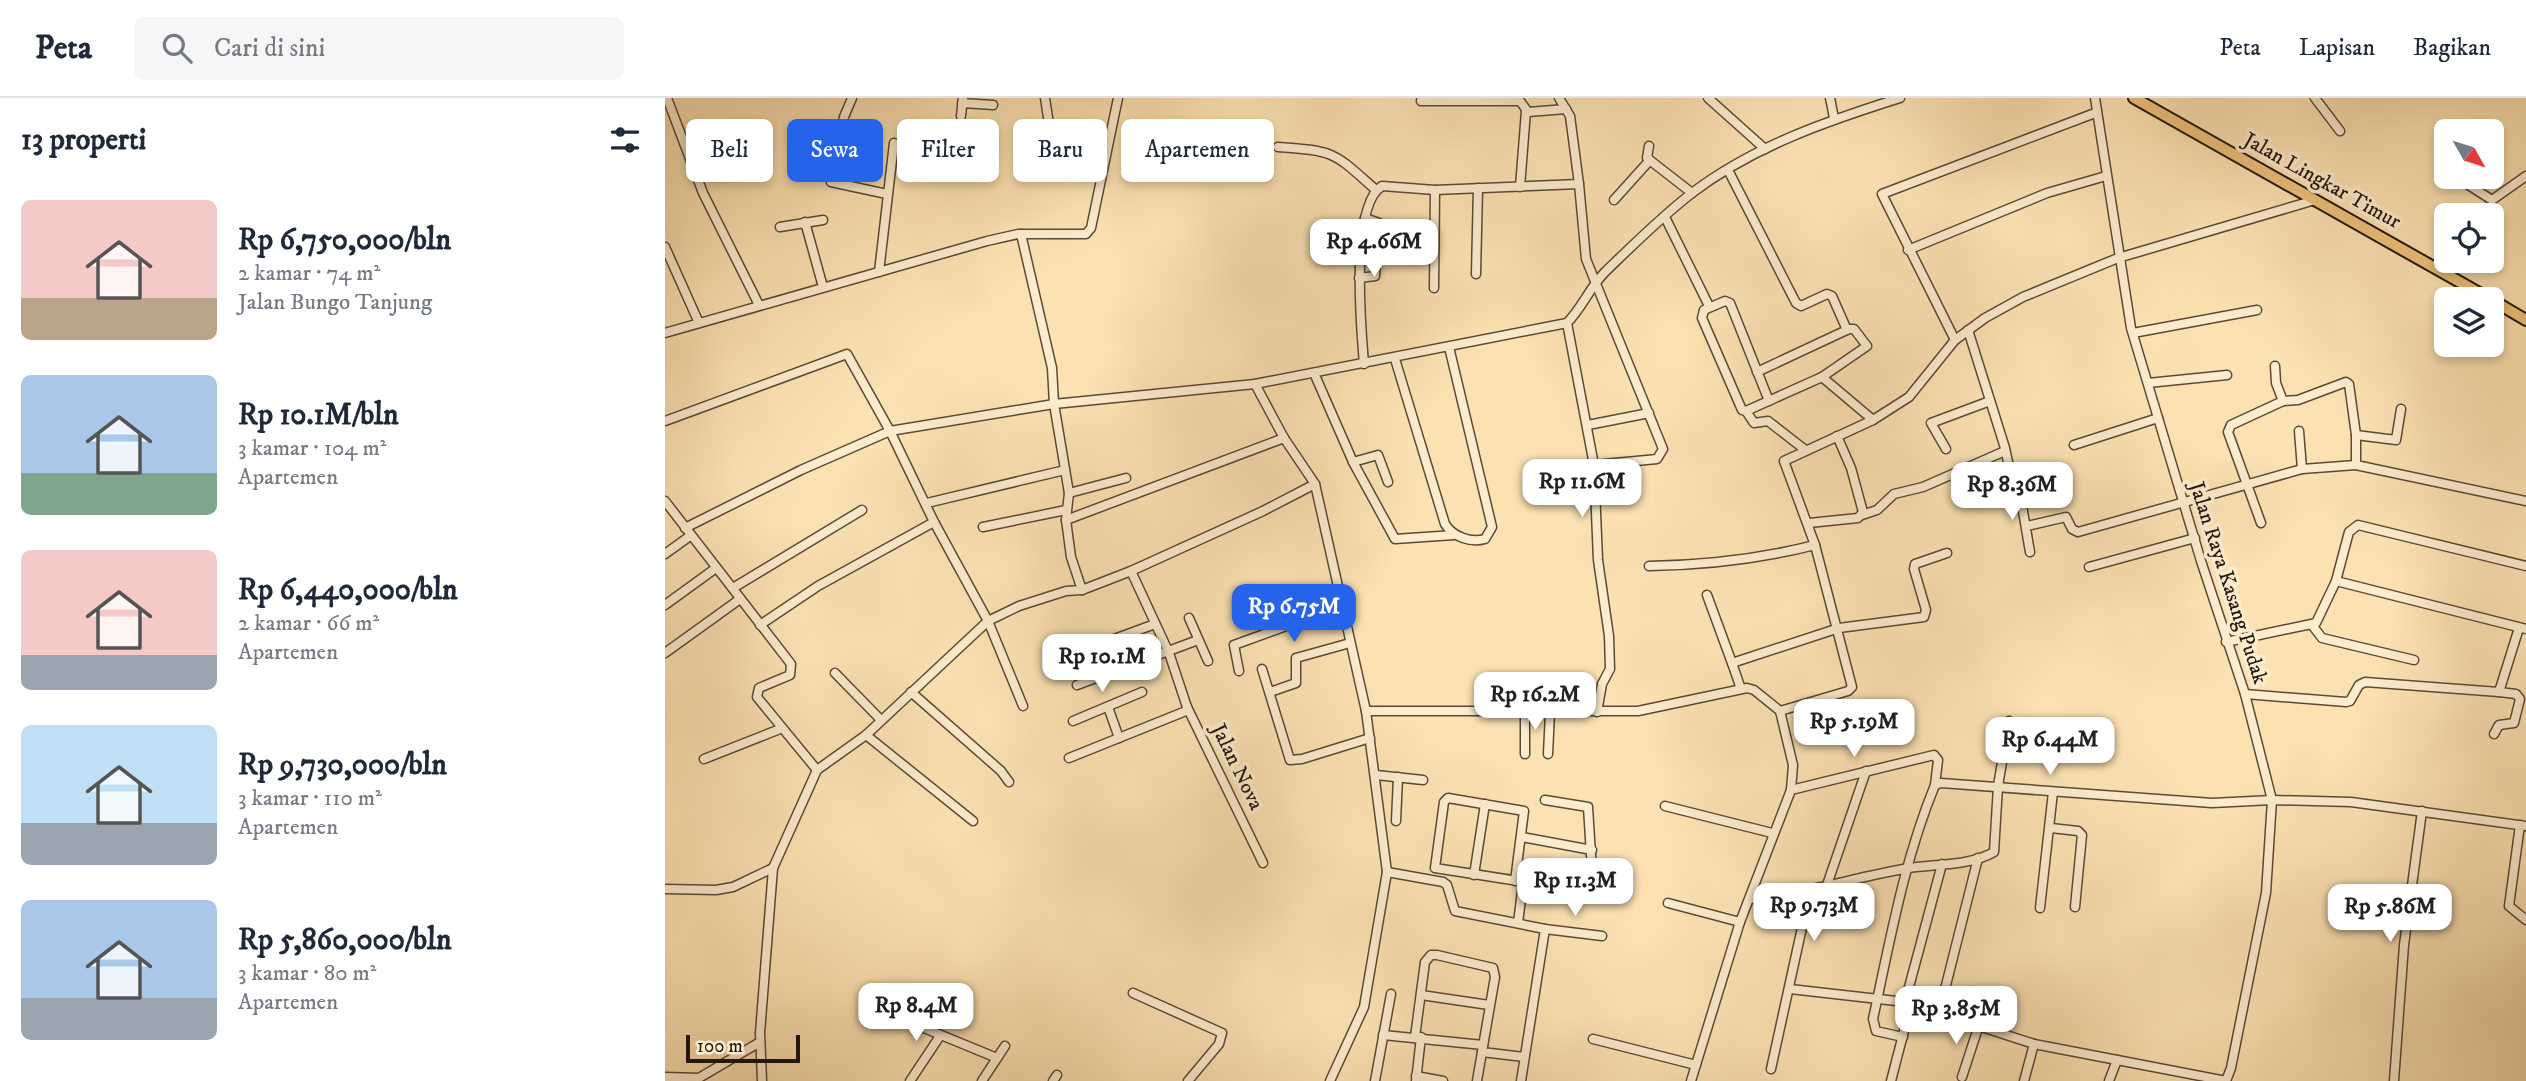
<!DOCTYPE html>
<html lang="id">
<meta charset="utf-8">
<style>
:root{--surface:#fff;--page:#f6f6f7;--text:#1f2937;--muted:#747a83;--line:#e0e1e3;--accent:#2563eb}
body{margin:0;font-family:"IM FELL DW Pica",serif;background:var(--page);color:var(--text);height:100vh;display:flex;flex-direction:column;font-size:26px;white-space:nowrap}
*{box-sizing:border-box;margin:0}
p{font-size:23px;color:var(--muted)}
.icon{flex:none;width:38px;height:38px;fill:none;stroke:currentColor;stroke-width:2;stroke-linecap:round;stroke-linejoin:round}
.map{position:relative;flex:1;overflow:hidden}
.sheet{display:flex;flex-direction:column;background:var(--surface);width:665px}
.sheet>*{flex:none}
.guide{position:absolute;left:21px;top:21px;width:665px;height:63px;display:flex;gap:14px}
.needle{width:46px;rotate:129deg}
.buttons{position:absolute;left:1769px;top:21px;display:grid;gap:14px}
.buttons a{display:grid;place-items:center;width:70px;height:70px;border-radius:10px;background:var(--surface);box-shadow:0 4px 10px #0003;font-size:35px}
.scale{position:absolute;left:21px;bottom:18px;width:114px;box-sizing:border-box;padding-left:7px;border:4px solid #24170c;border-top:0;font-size:19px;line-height:24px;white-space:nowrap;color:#24170c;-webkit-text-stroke:5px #fdecce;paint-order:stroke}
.price{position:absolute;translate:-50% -60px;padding:0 16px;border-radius:14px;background:#fff;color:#222;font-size:23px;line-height:46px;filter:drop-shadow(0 2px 4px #0008)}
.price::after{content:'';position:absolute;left:50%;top:42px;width:21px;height:16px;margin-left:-10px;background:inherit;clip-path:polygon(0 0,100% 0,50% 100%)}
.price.active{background:var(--accent);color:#fff}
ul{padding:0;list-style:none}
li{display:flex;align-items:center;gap:21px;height:175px;padding:0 21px}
li span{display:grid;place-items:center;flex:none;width:196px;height:140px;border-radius:10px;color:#555}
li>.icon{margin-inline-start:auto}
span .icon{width:84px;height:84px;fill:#fffc;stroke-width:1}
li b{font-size:30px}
h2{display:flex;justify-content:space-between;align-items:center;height:84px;padding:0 21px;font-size:30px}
.tag{padding:0 24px;border-radius:10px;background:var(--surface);box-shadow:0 4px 10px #0003;font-size:24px;line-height:63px}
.tag.active{background:var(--accent);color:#fff}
header{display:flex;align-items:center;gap:42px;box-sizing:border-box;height:98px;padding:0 35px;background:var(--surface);border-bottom:2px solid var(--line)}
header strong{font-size:33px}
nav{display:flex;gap:38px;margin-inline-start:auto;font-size:24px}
.search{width:490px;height:63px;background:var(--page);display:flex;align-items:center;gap:18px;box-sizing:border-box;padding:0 24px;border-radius:10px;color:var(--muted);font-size:26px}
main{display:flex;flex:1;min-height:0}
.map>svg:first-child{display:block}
</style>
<header>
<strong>Peta</strong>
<div class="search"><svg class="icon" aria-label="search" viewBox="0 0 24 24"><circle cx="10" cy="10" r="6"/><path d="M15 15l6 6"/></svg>Cari di sini</div>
<nav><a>Peta</a><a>Lapisan</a><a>Bagikan</a></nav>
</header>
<main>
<section class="sheet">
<h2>13 properti<svg class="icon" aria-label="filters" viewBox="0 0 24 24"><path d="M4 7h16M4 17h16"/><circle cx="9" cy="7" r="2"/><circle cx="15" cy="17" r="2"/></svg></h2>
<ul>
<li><span style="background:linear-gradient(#f6c9c9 70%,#b9a48a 0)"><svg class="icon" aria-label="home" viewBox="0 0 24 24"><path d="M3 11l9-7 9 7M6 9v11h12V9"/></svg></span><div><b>Rp 6,750,000/bln</b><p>2 kamar · 74 m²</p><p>Jalan Bungo Tanjung</p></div></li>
<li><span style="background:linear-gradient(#a9c7e8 70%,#7fa58c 0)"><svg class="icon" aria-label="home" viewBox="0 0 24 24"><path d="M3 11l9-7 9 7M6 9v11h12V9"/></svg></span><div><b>Rp 10.1M/bln</b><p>3 kamar · 104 m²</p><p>Apartemen</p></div></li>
<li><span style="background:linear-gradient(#f6c9c9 75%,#9aa5b1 0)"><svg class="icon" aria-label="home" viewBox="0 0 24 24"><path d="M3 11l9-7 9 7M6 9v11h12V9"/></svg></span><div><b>Rp 6,440,000/bln</b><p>2 kamar · 66 m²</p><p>Apartemen</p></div></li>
<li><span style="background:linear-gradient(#bfe0f5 70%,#9aa5b1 0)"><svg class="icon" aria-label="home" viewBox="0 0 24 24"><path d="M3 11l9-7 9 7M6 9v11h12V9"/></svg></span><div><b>Rp 9,730,000/bln</b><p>3 kamar · 110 m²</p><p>Apartemen</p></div></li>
<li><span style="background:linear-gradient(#a9c7e8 70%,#9aa5b1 0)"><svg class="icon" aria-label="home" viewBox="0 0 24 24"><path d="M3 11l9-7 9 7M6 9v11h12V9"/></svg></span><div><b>Rp 5,860,000/bln</b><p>3 kamar · 80 m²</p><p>Apartemen</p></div></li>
</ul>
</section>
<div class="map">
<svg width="1861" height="983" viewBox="0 0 1861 983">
<rect width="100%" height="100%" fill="#fce2b3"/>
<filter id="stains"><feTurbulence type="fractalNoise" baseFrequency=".00286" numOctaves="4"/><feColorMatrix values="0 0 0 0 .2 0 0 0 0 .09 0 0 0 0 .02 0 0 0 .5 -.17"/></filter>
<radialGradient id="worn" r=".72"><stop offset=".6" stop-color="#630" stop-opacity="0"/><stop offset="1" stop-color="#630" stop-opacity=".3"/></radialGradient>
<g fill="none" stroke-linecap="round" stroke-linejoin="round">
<!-- minor casing -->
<g stroke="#5a4a36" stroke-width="11">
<g id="minor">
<polyline points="2,0 38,95 94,207"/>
<polyline points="187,0 179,19 166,84 222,96"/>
<polyline points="380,0 384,26 392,35 443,38"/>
<polyline points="894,0 905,18 914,86"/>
<polyline points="1043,0 1100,51"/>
<polyline points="1165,0 1169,20"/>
<polyline points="1650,0 1675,33"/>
<polyline points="756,3 855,3 863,14 901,11"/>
<polyline points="297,5 328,7"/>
<polyline points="296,18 298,0"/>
<polyline points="984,48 982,60 1027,95"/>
<path d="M613,49C671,53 668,54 711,92"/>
<polyline points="1779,70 1782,71"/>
<polyline points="1063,72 1131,205 1136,208 1162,196 1167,198 1182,232"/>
<polyline points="1791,79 1827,102 1861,78"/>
<polyline points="855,89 861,13"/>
<polyline points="949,102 985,62"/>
<polyline points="1000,119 1044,208"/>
<polyline points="140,124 158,189"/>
<polyline points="115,129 158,122"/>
<polyline points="356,136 387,270 389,306 404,395 401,422 406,459 417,492"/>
<polyline points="0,149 34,225"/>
<polyline points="1243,152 1382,95 1441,78"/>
<polyline points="214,174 229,45"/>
<polyline points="811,176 813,90"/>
<polyline points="694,180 710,178 714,125 700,120"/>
<polyline points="769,190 770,92"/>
<polyline points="902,225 929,367 933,462 944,538 945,571 937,586 932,614"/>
<polyline points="1303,232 1340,350 1348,387 1354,390 1370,383"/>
<polyline points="0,235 322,143 353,136 421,136 426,130 453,0"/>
<polyline points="1468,235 1592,212"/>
<polyline points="1290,242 1217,96 1430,15"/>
<path d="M730,261L780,426C788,439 806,445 820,441L827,429L784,249"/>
<path d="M699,266C696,230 685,108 717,88L770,92L914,86L921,161L998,351L992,361L929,367"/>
<polyline points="1610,268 1611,285 1618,303"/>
<polyline points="649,275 688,364 713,357 723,384"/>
<polyline points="1157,279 1208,322"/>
<polyline points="1483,285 1562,277"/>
<polyline points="590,286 619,340 650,386 701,613 722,774 699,909 665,983"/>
<polyline points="1104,303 1065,205 1060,203 1039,212 1037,220 1077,312 1081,313 1089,325 1103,323 1139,351"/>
<polyline points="1081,313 1157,279 1202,248 1189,231 1184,231 1092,274"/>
<path d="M0,323L182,256L225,333L389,306L590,286L902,225C917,210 925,189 940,174C968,147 996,119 1027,95C1089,48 1162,23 1235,0"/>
<polyline points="923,327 984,315"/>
<polyline points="1634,333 1637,371"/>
<polyline points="1691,337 1731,342 1736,311"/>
<polyline points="1409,347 1493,320"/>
<polyline points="1281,351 1266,325 1325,303"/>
<polyline points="688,364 730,441 789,437"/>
<polyline points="1354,390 1365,454"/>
<polyline points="404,395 461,380"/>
<polyline points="0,403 126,566 125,577 94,590 92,599 152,672"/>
<polyline points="262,405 400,372"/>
<polyline points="1197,417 1212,412 1229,396 1258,389 1340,353"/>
<polyline points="401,422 619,340"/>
<polyline points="1144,425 1193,420 1198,414 1186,370 1172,338"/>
<polyline points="1596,425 1563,334 1566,327 1618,303 1633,302 1681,284 1684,286 1691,337 1691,367"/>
<polyline points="1362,428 1401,419 1407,431 1413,434 1637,371 1691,367 1861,403"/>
<polyline points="318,429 401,412"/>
<polyline points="20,430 136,372 225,333 269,424 323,523 358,608"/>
<polyline points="1150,447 1119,363 1208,322 1244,299 1290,242 1320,220 1358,199 1453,160 1650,102"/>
<polyline points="0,456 25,438"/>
<path d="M984,468C1041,467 1095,461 1150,447L1187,589L1183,593L1115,613"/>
<polyline points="1424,469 1530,440"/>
<polyline points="466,473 504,555 522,609 598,765"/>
<polyline points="1671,483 1861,531"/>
<polyline points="68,490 197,412"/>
<polyline points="1042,497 1067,565"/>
<polyline points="0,507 51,470"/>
<polyline points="524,520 543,563"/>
<polyline points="95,527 153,488 269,424"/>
<polyline points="1647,527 1657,540 1749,562"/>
<polyline points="1561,544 1651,525 1671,483 1684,434 1693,427 1861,468"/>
<polyline points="0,555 75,501"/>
<polyline points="395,561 490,526"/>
<polyline points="597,571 625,662 637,661 705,640"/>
<polyline points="574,573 569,547 676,508"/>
<polyline points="170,575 216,622"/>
<polyline points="412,587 533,542"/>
<polyline points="1076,591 1067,565 1174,530 1259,519 1261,512 1249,471 1250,466 1282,455"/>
<polyline points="246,594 336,673 344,684"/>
<polyline points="605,594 631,585 631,560 685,545"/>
<polyline points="1580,596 1681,604 1685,603 1694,587 1700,584 1834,594 1854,530"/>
<polyline points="443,609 454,640"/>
<polyline points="701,613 973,613 1082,590 1089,592 1115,613 1128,667 1126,692 1075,824 1026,983"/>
<polyline points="408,623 477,594"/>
<polyline points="1829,636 1834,627 1849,625 1855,601 1851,596 1834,594"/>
<polyline points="201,637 308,723"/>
<polyline points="860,656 860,614"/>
<polyline points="883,656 885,614"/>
<polyline points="404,660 521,613 522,609"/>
<polyline points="39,661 115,631"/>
<polyline points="711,677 758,682"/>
<polyline points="1126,692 1269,657 1273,662 1270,687"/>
<polyline points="1000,708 1107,735"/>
<polyline points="731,723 733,679"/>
<polyline points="1855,727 1844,808 1861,822"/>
<polyline points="1386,730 1413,733 1417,737 1410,809"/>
<polyline points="857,739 927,752"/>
<polyline points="722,774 778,784 782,787 790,813 880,831 856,983"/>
<polyline points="809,777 820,706"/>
<polyline points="850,783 859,713 783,700 779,704 770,770 924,794 928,789 923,709 880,702"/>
<polyline points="1162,787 1201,673"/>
<polyline points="0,791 51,792 68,789 108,770"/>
<path d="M1085,801C1139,796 1191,779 1244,770C1271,766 1305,768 1329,754L1333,688L1344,623"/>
<polyline points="1003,805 1075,824"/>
<polyline points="1375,810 1388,694"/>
<polyline points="853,825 858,785"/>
<polyline points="880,831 937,838"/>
<polyline points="232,891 226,908 232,919 332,960"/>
<polyline points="1125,891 1240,904 1369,946 1561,983 1566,970 1601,795 1607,702 1580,596 1536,463 1466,230 1430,0"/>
<polyline points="468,895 557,935 554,946 523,983"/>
<polyline points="756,897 824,907"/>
<polyline points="1240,904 1277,766"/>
<polyline points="1274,915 1313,760"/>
<polyline points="718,937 818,947"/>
<polyline points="750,939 760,864 766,857 772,857 828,870 830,879 817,954 859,959"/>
<path d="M1238,939L1211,933L1208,921C1225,843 1239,762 1270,687L1276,685L1547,705L1607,702L1686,704L1861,728"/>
<polyline points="928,941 1031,967"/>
<polyline points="1106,971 1145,793"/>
<polyline points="751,978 778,983"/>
<polyline points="0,979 34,980 95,944"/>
<polyline points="1297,979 1314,927"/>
<polyline points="97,983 95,935 108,770 152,672 201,637 323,523 354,508 401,493 417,492 466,473 598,413 650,386"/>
<polyline points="245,983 275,938"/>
<polyline points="317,983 340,948"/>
<polyline points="388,983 392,977"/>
<polyline points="710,983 726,896"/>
<polyline points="751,983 756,939"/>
<polyline points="812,983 817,954"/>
<polyline points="1226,983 1246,906"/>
<polyline points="1359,983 1369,946"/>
<polyline points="1444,983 1452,962"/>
<polyline points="1729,983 1739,847 1757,713"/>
</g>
</g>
<!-- highway casing -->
<g stroke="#24170c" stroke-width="14">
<g id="highway">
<polyline points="1469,0 1825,201"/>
<polyline points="1827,202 1861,222"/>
</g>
</g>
<!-- minor -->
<use href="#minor" stroke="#fdecce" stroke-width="8"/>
<!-- highway -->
<use href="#highway" stroke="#eec17a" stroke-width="10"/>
</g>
<g text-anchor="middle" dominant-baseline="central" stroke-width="7" stroke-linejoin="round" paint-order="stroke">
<!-- street labels -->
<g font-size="21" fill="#24170c" stroke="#fdecce">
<text transform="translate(1657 83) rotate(29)">Jalan Lingkar Timur</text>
<text transform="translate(1563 485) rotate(72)">Jalan Raya Kasang Pudak</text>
<text transform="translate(572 669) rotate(64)">Jalan Nova</text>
</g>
</g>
<rect width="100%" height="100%" filter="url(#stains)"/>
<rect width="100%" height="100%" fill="url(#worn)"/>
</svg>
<div class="buttons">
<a><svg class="needle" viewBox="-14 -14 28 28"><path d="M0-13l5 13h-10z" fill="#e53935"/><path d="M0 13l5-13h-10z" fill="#747a83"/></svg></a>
<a><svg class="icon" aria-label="locate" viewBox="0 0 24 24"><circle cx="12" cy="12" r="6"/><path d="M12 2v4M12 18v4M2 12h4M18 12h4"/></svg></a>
<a><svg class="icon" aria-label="layers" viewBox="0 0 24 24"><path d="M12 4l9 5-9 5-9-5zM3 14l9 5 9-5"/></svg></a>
</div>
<div class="scale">100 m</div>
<b class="price" style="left:709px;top:181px">Rp 4.66M</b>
<b class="price" style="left:917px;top:421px">Rp 11.6M</b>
<b class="price" style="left:1347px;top:424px">Rp 8.36M</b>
<b class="price active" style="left:629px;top:546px">Rp 6.75M</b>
<b class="price" style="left:437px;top:596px">Rp 10.1M</b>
<b class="price" style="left:870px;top:634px">Rp 16.2M</b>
<b class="price" style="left:1189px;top:661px">Rp 5.19M</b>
<b class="price" style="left:1385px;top:679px">Rp 6.44M</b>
<b class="price" style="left:910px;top:820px">Rp 11.3M</b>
<b class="price" style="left:1149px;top:845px">Rp 9.73M</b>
<b class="price" style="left:1725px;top:846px">Rp 5.86M</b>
<b class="price" style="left:251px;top:945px">Rp 8.4M</b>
<b class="price" style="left:1291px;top:948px">Rp 3.85M</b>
<div class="guide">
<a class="tag">Beli</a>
<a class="tag active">Sewa</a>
<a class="tag">Filter</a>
<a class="tag">Baru</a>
<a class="tag">Apartemen</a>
</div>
</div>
</main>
